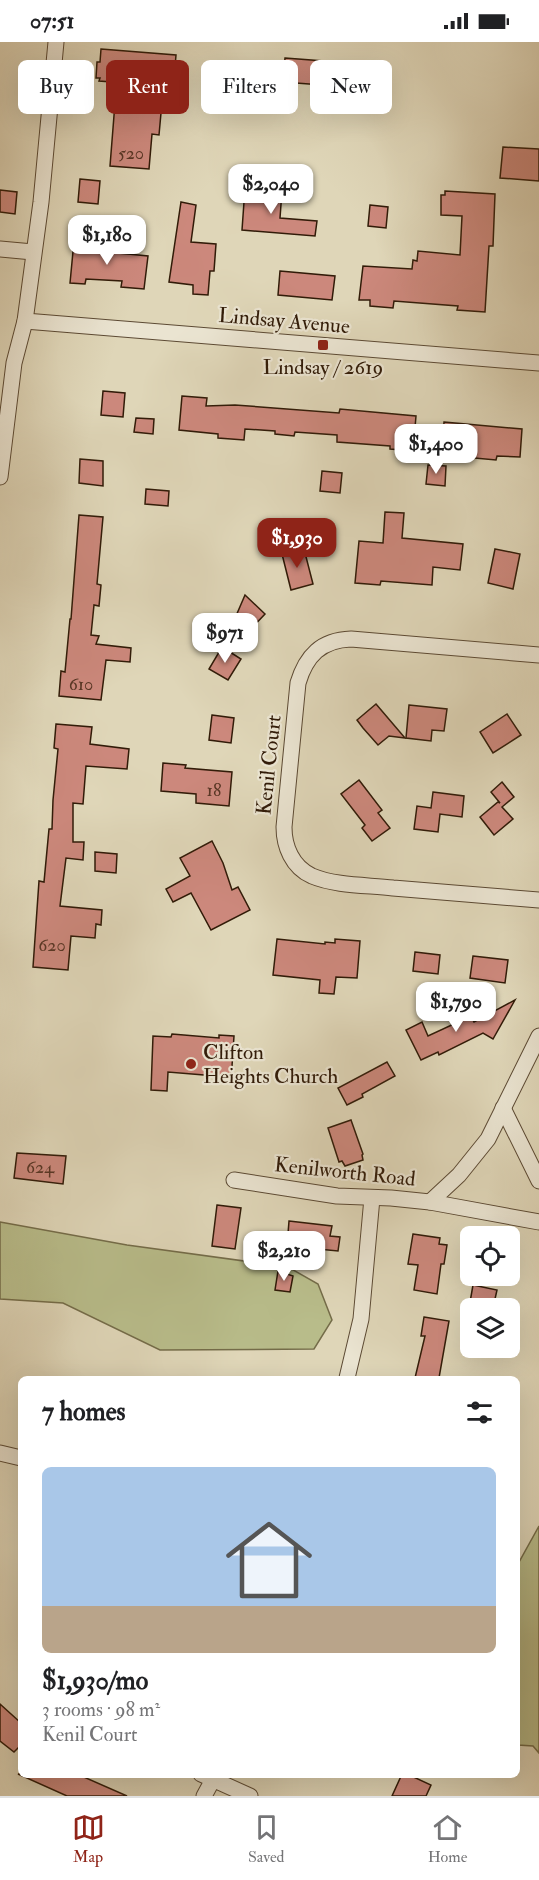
<!DOCTYPE html>
<meta charset="utf-8">
<style>
:root{--surface:#fff;--page:#f6f6f6;--text:#202124;--muted:#757577;--line:#e0e0e0;--accent:#8f2418}
body{margin:0;font-family:"IM FELL Double Pica",serif;background:var(--page);color:var(--text);height:100vh;display:flex;flex-direction:column;font-size:22px;white-space:nowrap}
*{box-sizing:border-box;margin:0}
p{font-size:20px;color:var(--muted)}
.icon{flex:none;width:33px;height:33px;fill:none;stroke:currentColor;stroke-width:2;stroke-linecap:round;stroke-linejoin:round}
.map{position:relative;flex:1;overflow:hidden}
.panel{position:absolute;left:18px;top:1334px;width:502px;height:402px;display:flex;flex-direction:column;background:var(--surface);border-radius:9px;box-shadow:0 6px 24px #0002}
.panel>*{flex:none}
.top-card{position:absolute;left:18px;top:18px;width:504px;height:54px;display:flex;gap:12px}
.buttons{position:absolute;left:460px;top:1184px;display:grid;gap:12px}
.buttons a{display:grid;place-items:center;width:60px;height:60px;border-radius:9px;background:var(--surface);box-shadow:0 6px 24px #0002;font-size:30px}
.price{position:absolute;translate:-50% -51px;padding:0 14px;border-radius:12px;background:#fff;color:#222;font-size:20px;line-height:39px;filter:drop-shadow(0 2px 3px #0008)}
.price::after{content:'';position:absolute;left:50%;top:36px;width:18px;height:14px;margin-left:-9px;background:inherit;clip-path:polygon(0 0,100% 0,50% 100%)}
.price.on{background:var(--accent);color:#fff}
ul{padding:0;list-style:none}
li{display:grid;align-content:center;gap:12px;height:318px;padding:0 24px}
li+li{border-top:2px solid var(--line)}
li span{display:grid;place-items:center;height:186px;border-radius:9px;color:#555}
li>.icon{margin-inline-start:auto}
span .icon{width:108px;height:108px;fill:#fffc;stroke-width:1}
li b{font-size:26px}
h2{display:flex;justify-content:space-between;align-items:center;height:72px;padding:0 24px;font-size:26px}
.pill{padding:0 21px;border-radius:9px;background:var(--surface);box-shadow:0 6px 24px #0002;font-size:21px;line-height:54px}
.pill.on{background:var(--accent);color:#fff}
.status{display:flex;justify-content:space-between;align-items:center;height:42px;padding:0 30px;background:var(--surface);direction:ltr}
.status svg{height:16px;fill:currentColor}
.dock{display:flex;justify-content:space-around;align-items:center;height:84px;border-top:2px solid var(--line);background:var(--surface);font-size:16px;color:var(--muted)}
.dock a{display:grid;justify-items:center;gap:3px}
.dock .on{color:var(--accent)}
.map>svg:first-child{display:block}
</style>
<div class="status"><b>07:51</b><svg viewBox="0 0 49 12"><path d="M0 12V9h3v3zM5 12V6h3v6zM10 12V3h3v9zM15 12V0h3v12zM26 1h20v11H26zM47 4h2v5h-2z"/></svg></div>
<div class="map">
<svg width="539" height="1754" viewBox="0 0 539 1754">
<rect width="100%" height="100%" fill="#dfd6b8"/>
<filter id="stains"><feTurbulence type="fractalNoise" baseFrequency=".00333" numOctaves="4"/><feColorMatrix values="0 0 0 0 .2 0 0 0 0 .09 0 0 0 0 .02 0 0 0 .5 -.17"/></filter>
<radialGradient id="worn" r=".72"><stop offset=".6" stop-color="#630" stop-opacity="0"/><stop offset="1" stop-color="#630" stop-opacity=".3"/></radialGradient>
<!-- green -->
<g fill="#b8bc8a" stroke="#746c49" stroke-width="1.5">
<polygon points="0,1180 127,1203 288,1225 318,1242 332,1278 314,1307 160,1308 63,1261 0,1257"/>
<polygon points="539,1484 539,1711 533,1704 518,1703 518,1522"/>
</g>
<!-- building -->
<g fill="#cc887c" stroke="#311b08" stroke-width="1.5">
<polygon points="101,7 176,13 174,37 127,33 126,41 99,39 100,36 96,36 97,20 100,20"/>
<polygon points="285,16 324,19 322,43 283,40"/>
<polygon points="115,61 151,64 151,70 161,71 159,93 152,92 149,127 110,124"/>
<polygon points="503,105 539,107 539,139 500,136"/>
<polygon points="80,137 100,139 98,162 78,160"/>
<polygon points="245,146 282,149 280,176 317,179 315,194 242,188"/>
<polygon points="0,148 17,150 15,172 0,170"/>
<polygon points="445,149 495,152 493,204 489,204 485,270 457,268 458,264 394,259 393,266 370,264 370,258 359,258 363,224 412,227 413,218 417,219 418,209 460,213 462,174 441,173 441,153 445,153"/>
<polygon points="181,160 196,163 191,200 216,202 214,229 210,229 208,253 193,252 193,243 169,240"/>
<polygon points="370,163 388,165 386,186 368,184"/>
<polygon points="74,199 99,201 98,209 148,214 144,247 121,245 122,239 86,237 85,242 70,241"/>
<polygon points="280,229 335,234 332,258 278,253"/>
<polygon points="103,349 125,351 123,375 101,373"/>
<polygon points="182,354 207,356 206,364 235,363 339,371 340,367 416,374 413,409 390,407 390,404 337,400 337,393 295,390 294,394 275,392 275,389 245,387 244,398 218,396 218,392 179,388"/>
<polygon points="136,376 154,377 153,392 134,390"/>
<polygon points="444,380 522,387 520,415 497,414 496,418 442,413"/>
<polygon points="80,417 103,419 103,444 79,441"/>
<polygon points="428,423 446,424 445,444 426,442"/>
<polygon points="322,429 342,431 340,451 320,449"/>
<polygon points="146,447 169,449 168,464 145,462"/>
<polygon points="385,470 404,471 402,496 463,502 460,528 433,525 432,543 381,539 380,543 355,541 359,499 383,501"/>
<polygon points="79,473 103,475 97,542 101,543 99,564 94,563 91,593 99,594 96,602 131,606 130,620 106,618 101,658 59,654 61,629 65,630 70,577 71,577"/>
<polygon points="304,507 313,542 291,548 282,512"/>
<polygon points="495,507 520,512 513,547 488,541"/>
<polygon points="245,553 265,572 248,590 236,578 236,574"/>
<polygon points="222,605 241,617 228,638 209,627"/>
<polygon points="376,662 405,696 389,694 378,703 363,686 357,678"/>
<polygon points="409,663 447,667 444,689 432,688 431,699 406,696"/>
<polygon points="507,672 521,693 493,711 480,690"/>
<polygon points="212,673 234,676 231,701 209,698"/>
<polygon points="56,682 92,685 90,702 129,707 127,727 86,724 83,762 73,761 73,800 84,800 83,818 66,816 60,864 102,868 101,883 96,882 95,896 71,894 68,928 33,925 39,839 44,840 49,787 52,787 53,758 58,707 54,706"/>
<polygon points="163,721 186,723 185,726 232,730 229,764 196,761 196,752 161,749"/>
<polygon points="359,738 382,768 378,771 390,786 372,799 362,786 365,783 341,752"/>
<polygon points="502,740 514,755 502,765 513,777 494,793 480,775 498,760 500,761 491,750"/>
<polygon points="433,750 464,754 462,775 440,772 438,790 414,787 417,764 431,766"/>
<polygon points="212,799 223,821 232,848 238,845 250,868 211,888 191,851 173,860 166,847 190,834 180,816"/>
<polygon points="95,810 117,812 116,831 95,829"/>
<polygon points="277,897 325,902 325,900 335,901 335,897 360,899 357,936 336,935 334,952 319,951 320,938 273,933"/>
<polygon points="415,910 440,913 438,932 413,929"/>
<polygon points="473,914 508,918 505,941 470,936"/>
<polygon points="515,958 493,997 483,991 439,1013 438,1010 421,1018 406,988 422,980 428,994 471,974 474,980"/>
<polygon points="172,992 219,996 219,993 234,994 231,1039 216,1037 216,1034 168,1030 167,1049 151,1048 153,994 171,995"/>
<polygon points="387,1020 395,1034 362,1052 363,1055 347,1063 338,1046"/>
<polygon points="351,1078 363,1112 362,1113 363,1118 345,1124 342,1119 339,1120 328,1086"/>
<polygon points="17,1111 66,1114 63,1142 14,1136"/>
<polygon points="217,1163 241,1166 235,1207 212,1204"/>
<polygon points="289,1179 332,1184 330,1194 340,1195 338,1209 287,1204"/>
<polygon points="413,1192 440,1196 439,1202 447,1203 444,1222 441,1222 437,1252 414,1248 418,1223 408,1222"/>
<polygon points="278,1229 293,1234 290,1250 275,1248"/>
<polygon points="473,1243 497,1248 493,1266 469,1266"/>
<polygon points="424,1275 449,1279 439,1336 415,1336 425,1294 421,1294"/>
<polygon points="0,1662 21,1681 21,1703 14,1710 0,1699"/>
<polygon points="18,1732 77,1732 127,1754 67,1754"/>
<polygon points="402,1732 407,1732 431,1743 426,1754 392,1754"/>
</g>
<g fill="none" stroke-linecap="round" stroke-linejoin="round">
<!-- street casing -->
<g stroke="#5c4a34" stroke-width="17">
<g id="street">
<polyline points="0,207 33,210"/>
<polyline points="25,279 539,321"/>
<polyline points="0,435 14,321 25,279 41,160 56,0"/>
<path d="M539,613L351,597C321,598 306,614 298,641L284,785C284,804 292,825 312,834C336,844 367,843 393,846C442,850 490,854 539,858"/>
<polyline points="503,1066 539,1139"/>
<polyline points="234,1138 337,1154 391,1156 430,1160 459,1133 488,1097 539,994"/>
<polyline points="430,1160 539,1180"/>
<polyline points="347,1336 361,1277 372,1156"/>
<polyline points="0,1411 21,1416"/>
<polyline points="201,1732 250,1754"/>
<polyline points="204,1754 216,1732"/>
</g>
</g>
<!-- street -->
<use href="#street" stroke="#eae4d1" stroke-width="15"/>
</g>
<!-- markers -->
<g fill="#8f2418" stroke="#eae4d1" stroke-width="2">
<rect x="317" y="297" width="12" height="12" rx="3"/>
<circle cx="191" cy="1022" r="6"/>
</g>
<g text-anchor="middle" dominant-baseline="central" stroke-width="4.5" stroke-linejoin="round" paint-order="stroke">
<!-- number labels -->
<g font-size="18" fill="#583625">
<text x="131" y="111">520</text>
<text x="81" y="642">610</text>
<text x="214" y="748">18</text>
<text x="52" y="903">620</text>
<text x="40" y="1125">624</text>
</g>
<!-- street labels -->
<g font-size="21" fill="#311b08" stroke="#eae4d1">
<text transform="translate(284 279) rotate(5)">Lindsay Avenue</text>
<text transform="translate(269 723) rotate(-84)">Kenil Court</text>
<text transform="translate(345 1130) rotate(6)">Kenilworth Road</text>
</g>
<!-- poi labels -->
<g font-size="21" fill="#311b08" stroke="#eae4d1">
<text x="323" y="325">Lindsay / 2619</text>
<text x="203" y="1010" text-anchor="start">Clifton<tspan x="203" dy="24">Heights Church</tspan></text>
</g>
</g>
<rect width="100%" height="100%" filter="url(#stains)"/>
<rect width="100%" height="100%" fill="url(#worn)"/>
</svg>
<div class="buttons">
<a><svg class="icon" aria-label="locate" viewBox="0 0 24 24"><circle cx="12" cy="12" r="6"/><path d="M12 2v4M12 18v4M2 12h4M18 12h4"/></svg></a>
<a><svg class="icon" aria-label="layers" viewBox="0 0 24 24"><path d="M12 4l9 5-9 5-9-5zM3 14l9 5 9-5"/></svg></a>
</div>
<b class="price" style="left:271px;top:173px">$2,040</b>
<b class="price" style="left:107px;top:224px">$1,180</b>
<b class="price" style="left:436px;top:433px">$1,400</b>
<b class="price on" style="left:297px;top:527px">$1,930</b>
<b class="price" style="left:225px;top:622px">$971</b>
<b class="price" style="left:456px;top:991px">$1,790</b>
<b class="price" style="left:284px;top:1240px">$2,210</b>
<div class="top-card">
<a class="pill">Buy</a>
<a class="pill on">Rent</a>
<a class="pill">Filters</a>
<a class="pill">New</a>
</div>
<section class="panel">
<h2>7 homes<svg class="icon" aria-label="filters" viewBox="0 0 24 24"><path d="M4 7h16M4 17h16"/><circle cx="9" cy="7" r="2"/><circle cx="15" cy="17" r="2"/></svg></h2>
<ul>
<li><span style="background:linear-gradient(#a9c7e8 75%,#b9a48a 0)"><svg class="icon" aria-label="home" viewBox="0 0 24 24"><path d="M3 11l9-7 9 7M6 9v11h12V9"/></svg></span><div><b>$1,930/mo</b><p>3 rooms · 98 m²</p><p>Kenil Court</p></div></li>
</ul>
</section>
</div>
<nav class="dock">
<a class="on"><svg class="icon" aria-label="map" viewBox="0 0 24 24"><path d="M3 6l6-2 6 2 6-2v14l-6 2-6-2-6 2zM9 4v14M15 6v14"/></svg>Map</a>
<a><svg class="icon" aria-label="saved" viewBox="0 0 24 24"><path d="M7 4h10v16l-5-4-5 4z"/></svg>Saved</a>
<a><svg class="icon" aria-label="home" viewBox="0 0 24 24"><path d="M3 11l9-7 9 7M6 9v11h12V9"/></svg>Home</a>
</nav>
